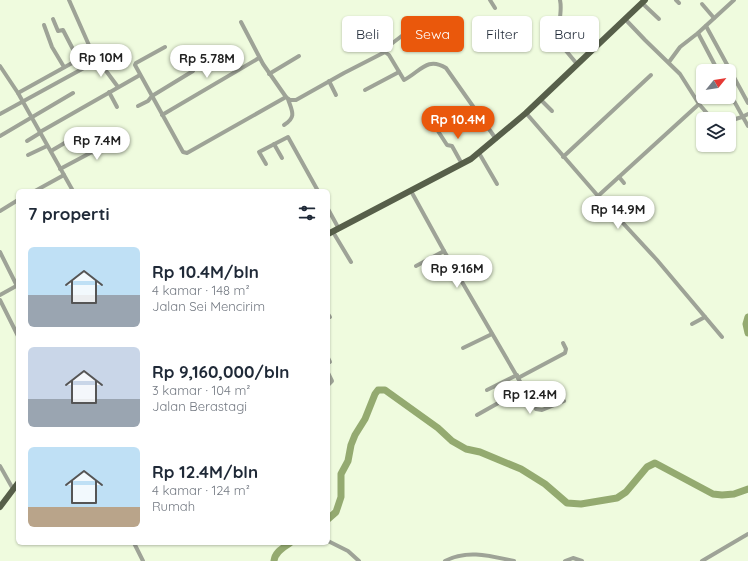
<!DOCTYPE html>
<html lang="id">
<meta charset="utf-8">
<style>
:root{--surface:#fff;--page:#f6f6f7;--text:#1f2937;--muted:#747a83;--accent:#ea580c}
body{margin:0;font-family:Quicksand,sans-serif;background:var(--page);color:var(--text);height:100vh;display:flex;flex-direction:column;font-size:15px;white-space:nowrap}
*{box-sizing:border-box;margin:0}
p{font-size:13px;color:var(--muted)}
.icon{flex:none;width:22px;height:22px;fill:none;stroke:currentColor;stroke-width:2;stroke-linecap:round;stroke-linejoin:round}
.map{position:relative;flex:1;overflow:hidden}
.details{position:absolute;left:16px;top:189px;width:314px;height:356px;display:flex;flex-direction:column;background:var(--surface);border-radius:6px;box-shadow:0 1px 3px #0004}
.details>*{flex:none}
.guide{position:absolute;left:342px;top:16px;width:346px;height:36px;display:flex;gap:8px}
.needle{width:26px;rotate:60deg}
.buttons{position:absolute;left:696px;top:64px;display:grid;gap:8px}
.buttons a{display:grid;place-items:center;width:40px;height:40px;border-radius:6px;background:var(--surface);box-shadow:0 1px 3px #0004;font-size:20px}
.price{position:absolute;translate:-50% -34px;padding:0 9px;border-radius:14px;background:#fff;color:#222;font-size:13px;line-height:26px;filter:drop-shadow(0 1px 2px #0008)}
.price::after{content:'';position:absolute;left:50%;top:24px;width:12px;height:9px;margin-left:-6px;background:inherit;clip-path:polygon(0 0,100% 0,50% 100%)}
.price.active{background:var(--accent);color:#fff}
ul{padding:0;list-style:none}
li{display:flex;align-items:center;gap:12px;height:100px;padding:0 12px}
li span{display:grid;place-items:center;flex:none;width:112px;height:80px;border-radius:6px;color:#555}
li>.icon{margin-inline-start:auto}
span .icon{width:48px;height:48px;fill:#fffc;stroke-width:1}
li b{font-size:17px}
h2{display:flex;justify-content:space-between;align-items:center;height:48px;padding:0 12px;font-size:17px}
.tag{padding:0 14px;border-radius:6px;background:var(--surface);box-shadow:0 1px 3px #0004;font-size:14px;line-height:36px}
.tag.active{background:var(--accent);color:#fff}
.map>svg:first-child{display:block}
</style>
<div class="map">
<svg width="748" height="561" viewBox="0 0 748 561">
<rect width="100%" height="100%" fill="#effbde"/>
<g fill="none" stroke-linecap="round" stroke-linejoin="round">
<!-- river -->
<g stroke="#94aa70" stroke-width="7">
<polyline points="748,317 746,324 748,333"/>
<polyline points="328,519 336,512 341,497 341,474 348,461 351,445 355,435 365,419 375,394 378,390 385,390 438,428 452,441 466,449 480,452 521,469 545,484 567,503 581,504 617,498 626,492 647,467 655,463 713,494 722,495 734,494 748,489"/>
<path d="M274,561C275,552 283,548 290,543"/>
</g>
<!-- street -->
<g stroke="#9ea397" stroke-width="4">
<polyline points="69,0 92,52 118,87"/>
<polyline points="490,0 495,8"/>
<path d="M560,0C563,14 557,27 557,40L577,64"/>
<polyline points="676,0 679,3"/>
<polyline points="642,3 659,19"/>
<polyline points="702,4 714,18"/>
<polyline points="53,19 58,31 63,30 78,59"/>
<polyline points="625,19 645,40 680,74 699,104 712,119"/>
<polyline points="241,22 263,64 286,97 290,100 296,100 344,73 385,52"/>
<polyline points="44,25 52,47 64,67"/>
<polyline points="706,26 748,103"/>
<polyline points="698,33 718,71"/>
<polyline points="165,47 136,63 135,65 183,152 187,153 286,97"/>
<path d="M385,52L389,55L404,80C420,72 427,56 446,68L496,139"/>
<polyline points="385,52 386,48 403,35"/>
<polyline points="669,62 680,47 698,33 734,0"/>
<polyline points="0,66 18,93 73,191"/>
<polyline points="269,74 299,56"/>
<polyline points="329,81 336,95"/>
<polyline points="365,90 399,72"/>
<polyline points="109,92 117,107"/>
<polyline points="729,92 748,126"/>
<polyline points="18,93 92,52"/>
<polyline points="540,99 552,111"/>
<polyline points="138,106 148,101 152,96 193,71"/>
<polyline points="526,113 598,196 657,260 722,337"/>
<polyline points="0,114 93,63"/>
<polyline points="162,115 259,58"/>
<polyline points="729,121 742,117 748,114"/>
<path d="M284,125C297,117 292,111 288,99"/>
<polyline points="436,128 447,145 452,146 462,164"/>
<polyline points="40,132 140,75"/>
<polyline points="81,133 92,152"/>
<polyline points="0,136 73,93"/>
<polyline points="27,141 40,133"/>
<polyline points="274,144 282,158"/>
<polyline points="51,151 85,131"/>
<polyline points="479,153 497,184"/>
<polyline points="28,155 47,146"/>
<polyline points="563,157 651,75"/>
<polyline points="266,164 259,152 288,137 318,191"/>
<polyline points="60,169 92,152 95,153 125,136"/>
<polyline points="619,177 624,183"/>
<polyline points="35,191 64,175"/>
<polyline points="411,191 444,251 536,409 542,410 564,401"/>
<polyline points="598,196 699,104"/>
<polyline points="328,209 339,229"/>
<polyline points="0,211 18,200"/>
<polyline points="622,222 636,210 640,209 647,203"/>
<polyline points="333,232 351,262"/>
<polyline points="0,252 17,286"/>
<polyline points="416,266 444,251"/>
<polyline points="0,295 18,285"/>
<polyline points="0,300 18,336"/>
<polyline points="328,314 330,317"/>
<polyline points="692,324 705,317"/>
<polyline points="463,348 492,334"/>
<polyline points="328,358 330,362"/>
<polyline points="328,373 332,381 328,385"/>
<polyline points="518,378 565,353 566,349 563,343"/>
<polyline points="487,390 517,375"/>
<polyline points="477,415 523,389"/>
<polyline points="0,466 13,489"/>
<polyline points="328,541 348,551 359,561"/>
<polyline points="134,543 143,561"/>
<path d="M445,561C467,549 491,556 514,561"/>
<polyline points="565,561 573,558 582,561"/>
<polyline points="702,561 748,534"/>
</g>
<!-- primary -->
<g stroke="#575f4a" stroke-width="6">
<polyline points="328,234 471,159 526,113 645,0"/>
<polyline points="0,507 18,483"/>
</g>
</g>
</svg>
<div class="buttons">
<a><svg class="needle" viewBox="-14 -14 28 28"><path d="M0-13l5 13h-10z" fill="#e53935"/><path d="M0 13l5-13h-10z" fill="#747a83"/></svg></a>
<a><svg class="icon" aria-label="layers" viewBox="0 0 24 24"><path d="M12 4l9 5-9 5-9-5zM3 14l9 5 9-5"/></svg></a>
</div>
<b class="price" style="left:101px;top:78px">Rp 10M</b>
<b class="price" style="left:207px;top:79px">Rp 5.78M</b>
<b class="price active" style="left:458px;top:140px">Rp 10.4M</b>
<b class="price" style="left:97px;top:161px">Rp 7.4M</b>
<b class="price" style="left:618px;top:230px">Rp 14.9M</b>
<b class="price" style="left:457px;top:289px">Rp 9.16M</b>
<b class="price" style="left:530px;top:415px">Rp 12.4M</b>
<div class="guide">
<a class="tag">Beli</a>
<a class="tag active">Sewa</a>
<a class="tag">Filter</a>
<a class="tag">Baru</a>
</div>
<section class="details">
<h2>7 properti<svg class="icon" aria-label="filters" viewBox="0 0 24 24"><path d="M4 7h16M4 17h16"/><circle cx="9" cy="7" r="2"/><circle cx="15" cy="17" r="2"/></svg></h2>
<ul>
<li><span style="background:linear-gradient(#bfe0f5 60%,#9aa5b1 0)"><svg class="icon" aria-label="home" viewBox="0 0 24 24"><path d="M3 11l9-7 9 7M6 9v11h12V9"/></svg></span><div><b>Rp 10.4M/bln</b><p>4 kamar · 148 m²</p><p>Jalan Sei Mencirim</p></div></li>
<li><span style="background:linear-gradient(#c9d6e8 65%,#9aa5b1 0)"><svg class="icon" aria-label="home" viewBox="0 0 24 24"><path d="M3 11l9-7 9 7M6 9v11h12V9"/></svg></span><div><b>Rp 9,160,000/bln</b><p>3 kamar · 104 m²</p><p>Jalan Berastagi</p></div></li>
<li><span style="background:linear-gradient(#bfe0f5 75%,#b9a48a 0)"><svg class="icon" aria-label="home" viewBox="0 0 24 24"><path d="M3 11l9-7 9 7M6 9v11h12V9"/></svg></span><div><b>Rp 12.4M/bln</b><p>4 kamar · 124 m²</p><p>Rumah</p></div></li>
</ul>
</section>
</div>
